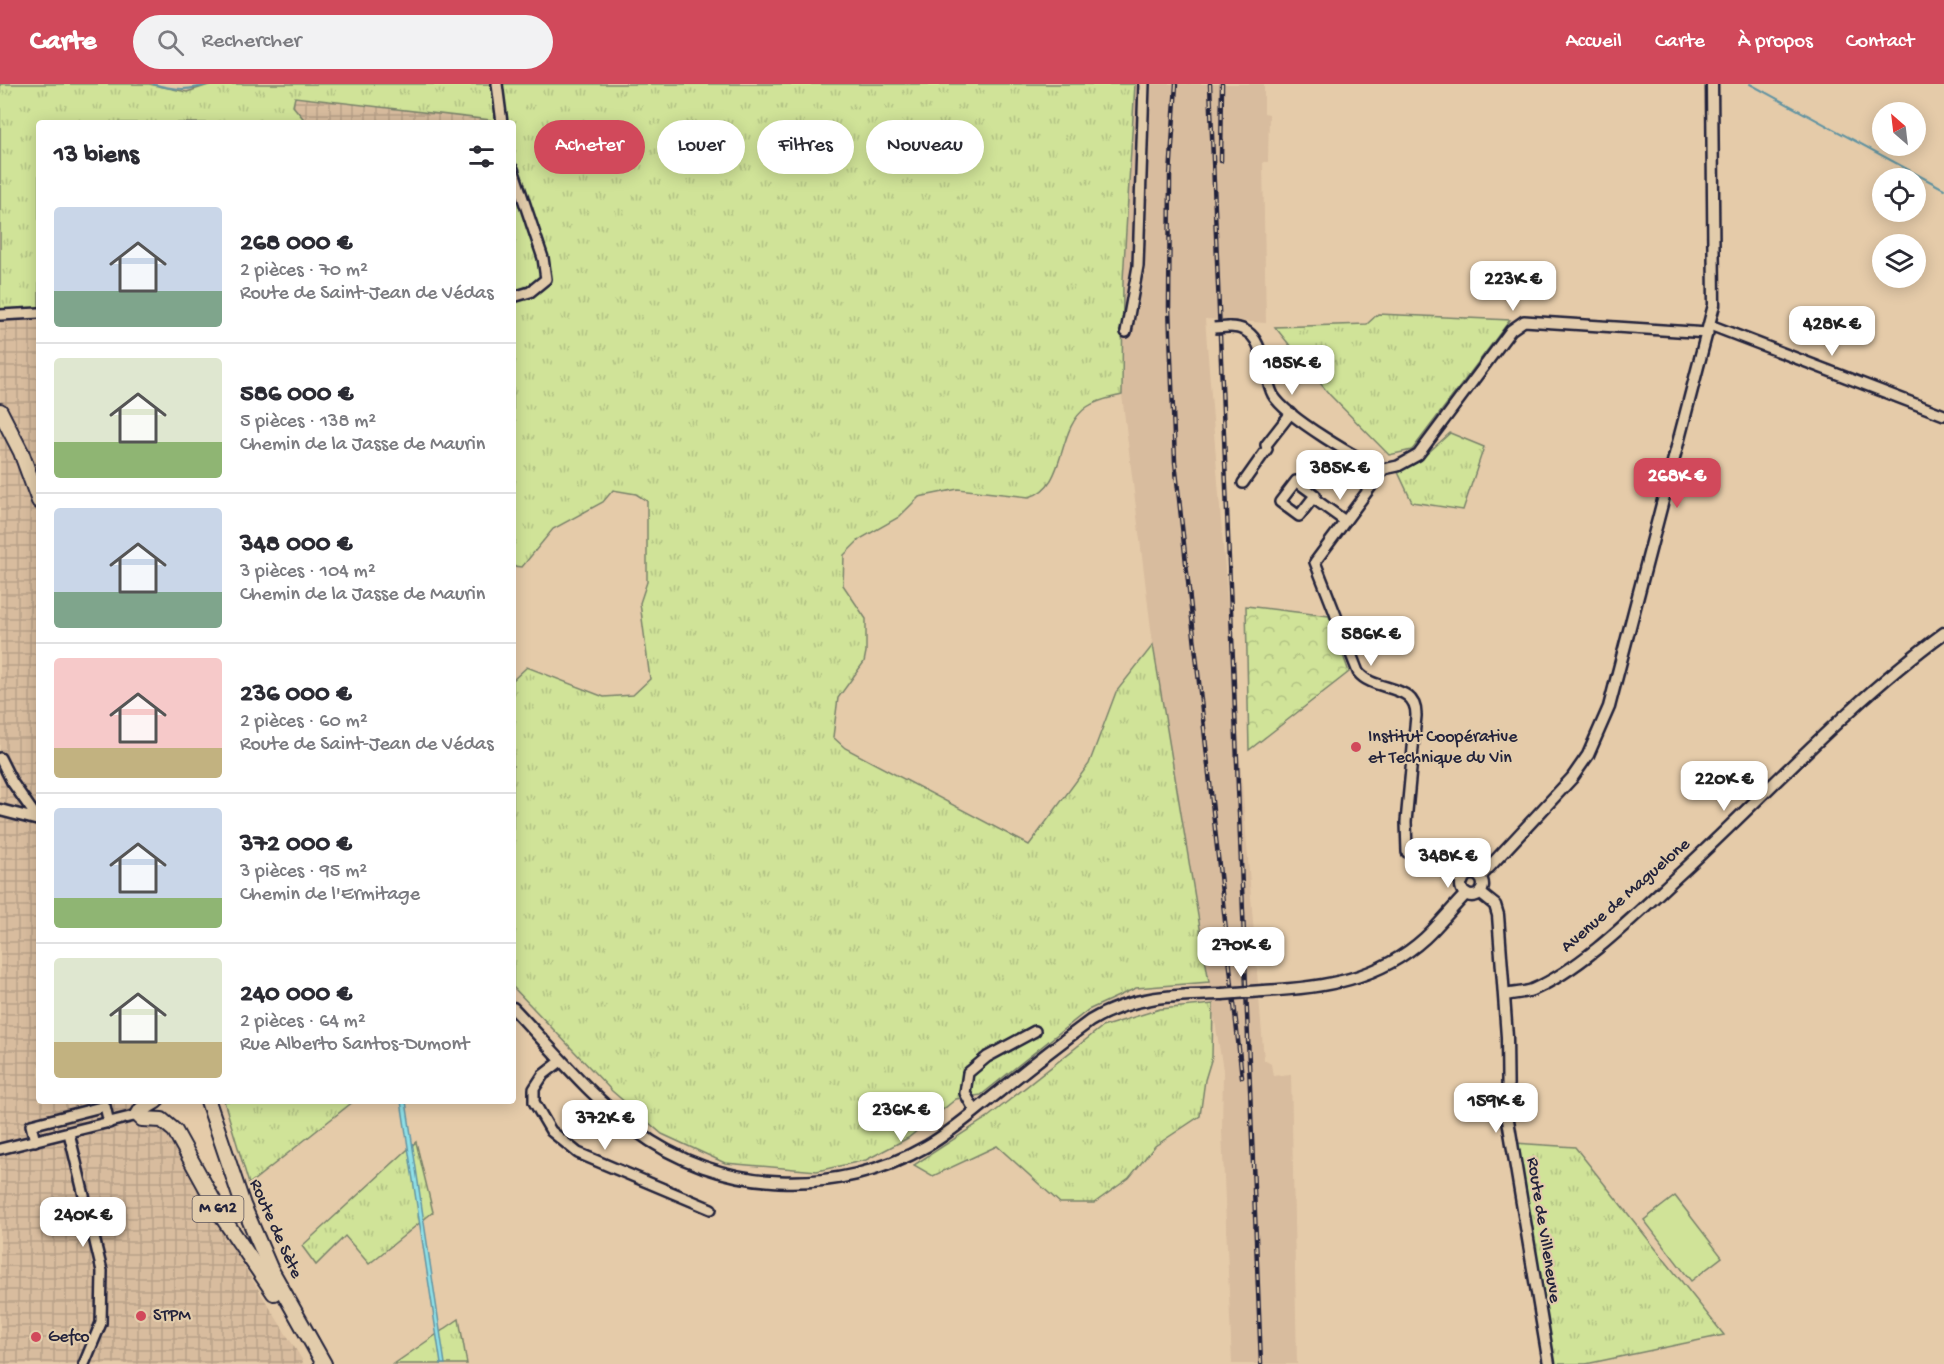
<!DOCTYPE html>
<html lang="fr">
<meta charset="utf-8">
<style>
:root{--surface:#fff;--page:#f2f2f3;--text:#2b2b33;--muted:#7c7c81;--line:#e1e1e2;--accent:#d1495b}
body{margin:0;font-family:"Gochi Hand",sans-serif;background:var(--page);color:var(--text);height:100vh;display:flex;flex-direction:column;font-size:22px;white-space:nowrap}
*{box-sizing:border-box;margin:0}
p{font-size:20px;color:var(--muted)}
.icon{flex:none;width:33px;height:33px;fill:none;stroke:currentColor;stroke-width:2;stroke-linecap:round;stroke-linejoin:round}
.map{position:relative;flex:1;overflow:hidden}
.details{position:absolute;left:36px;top:36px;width:480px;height:984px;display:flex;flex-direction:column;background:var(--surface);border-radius:6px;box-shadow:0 3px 15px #0003}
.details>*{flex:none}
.guide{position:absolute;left:534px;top:36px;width:570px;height:54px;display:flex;gap:12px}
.needle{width:39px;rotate:332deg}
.tools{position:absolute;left:1872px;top:18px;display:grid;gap:12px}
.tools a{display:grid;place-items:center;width:54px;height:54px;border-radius:50%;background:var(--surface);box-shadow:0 3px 15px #0003;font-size:30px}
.price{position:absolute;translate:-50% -51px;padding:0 14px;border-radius:12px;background:#fff;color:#222;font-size:20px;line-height:39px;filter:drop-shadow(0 2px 3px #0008)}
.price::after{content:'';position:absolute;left:50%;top:36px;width:18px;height:14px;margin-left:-9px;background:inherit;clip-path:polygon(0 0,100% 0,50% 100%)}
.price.on{background:var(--accent);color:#fff}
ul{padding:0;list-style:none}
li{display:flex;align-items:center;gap:18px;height:150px;padding:0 18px}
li+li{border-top:2px solid var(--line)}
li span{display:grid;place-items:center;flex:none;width:168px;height:120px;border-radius:6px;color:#555}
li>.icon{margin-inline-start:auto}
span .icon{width:72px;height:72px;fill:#fffc;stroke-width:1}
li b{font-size:26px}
h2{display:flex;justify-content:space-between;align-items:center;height:72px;padding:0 18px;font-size:26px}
.pill{padding:0 21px;border-radius:27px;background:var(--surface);box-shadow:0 3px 15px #0003;font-size:21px;line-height:54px}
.pill.on{background:var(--accent);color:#fff}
header{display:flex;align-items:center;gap:36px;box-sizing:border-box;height:84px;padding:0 30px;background:var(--accent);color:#fff}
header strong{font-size:28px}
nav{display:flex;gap:33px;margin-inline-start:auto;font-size:21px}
.search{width:420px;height:54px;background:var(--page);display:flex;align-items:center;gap:15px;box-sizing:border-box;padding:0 21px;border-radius:33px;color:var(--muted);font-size:22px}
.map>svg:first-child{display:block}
</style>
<header>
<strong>Carte</strong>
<div class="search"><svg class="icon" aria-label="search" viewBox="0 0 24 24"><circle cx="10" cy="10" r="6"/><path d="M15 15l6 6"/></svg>Rechercher</div>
<nav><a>Accueil</a><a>Carte</a><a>À propos</a><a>Contact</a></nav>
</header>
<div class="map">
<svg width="1944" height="1280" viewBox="0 0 1944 1280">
<defs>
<pattern id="industrial-grid" width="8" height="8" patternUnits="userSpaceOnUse" patternTransform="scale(1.5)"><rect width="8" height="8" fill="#d8bc9e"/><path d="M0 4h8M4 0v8" fill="none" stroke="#b9a189"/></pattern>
<pattern id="grass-tufts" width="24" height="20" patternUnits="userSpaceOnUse" patternTransform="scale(1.5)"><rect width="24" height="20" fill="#d0e398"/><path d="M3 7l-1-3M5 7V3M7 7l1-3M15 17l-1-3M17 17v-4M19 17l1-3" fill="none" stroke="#b2c284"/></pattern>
<pattern id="forest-crowns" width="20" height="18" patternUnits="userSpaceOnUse" patternTransform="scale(1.5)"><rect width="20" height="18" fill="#d0e398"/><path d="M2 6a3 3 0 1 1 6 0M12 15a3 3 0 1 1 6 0" fill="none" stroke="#b2c284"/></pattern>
</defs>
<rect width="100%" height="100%" fill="#e5cba9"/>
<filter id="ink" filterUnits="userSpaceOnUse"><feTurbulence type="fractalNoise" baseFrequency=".0167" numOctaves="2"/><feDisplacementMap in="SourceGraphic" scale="12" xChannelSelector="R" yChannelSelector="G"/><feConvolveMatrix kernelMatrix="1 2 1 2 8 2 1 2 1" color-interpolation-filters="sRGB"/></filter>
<g filter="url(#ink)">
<!-- built -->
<polygon fill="#d8bc9e" points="1135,0 1264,0 1264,29 1269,30 1268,78 1263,78 1266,239 1205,235 1264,976 1271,980 1273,992 1291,990 1297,1280 1232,1280 1222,1047 1223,986 1153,561 1122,311 1123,196"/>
<!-- industrial -->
<g fill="url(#industrial-grid)">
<polygon points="295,13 491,36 489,39 307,39 293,22"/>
<polygon points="39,227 39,388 26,389 39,427 39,1017 155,1017 156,1034 212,1114 217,1139 303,1277 302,1280 0,1280 0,228"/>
</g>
<!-- grass -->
<g fill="url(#grass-tufts)" stroke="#79826a" stroke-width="1.5">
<path d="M0,0H149L187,8L212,0H1135L1123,196L1122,311C1110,314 1097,316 1087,323C1055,345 1068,402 1029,413L958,405L919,413L899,433L860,455L844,471L843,501L866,535V568L864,578L838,614L833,653L845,664L1029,761L1089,680L1116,608L1153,561L1209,898L1136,904L1088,926L981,1011L956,1015L908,1054L866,1076L817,1087L725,1079L662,1050L612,1007L513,903V596L527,583L604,613L633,611L650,595L640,519L647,498V417L636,410L613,406L603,418L553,445L522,483L513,482V39H489L490,36L295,13L293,22L307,39H39V227L0,228Z"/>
<polygon points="1378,230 1510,236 1412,366 1389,371 1329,310 1275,243 1367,240"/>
<polygon points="1450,349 1484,363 1463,426 1412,418 1398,388 1418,378"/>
<polygon points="1213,920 1212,973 1205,996 1200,1032 1155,1062 1129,1094 1094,1119 1060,1119 997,1062 933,1092 914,1081 988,1033 1102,943 1160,925"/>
<polygon points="224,1017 354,1017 249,1100"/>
<polygon points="416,1058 433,1128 369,1180 345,1152 316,1181 302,1162"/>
<polygon points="1515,1059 1575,1063 1724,1251 1586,1280 1555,1280"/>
<polygon points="459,1235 467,1280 394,1280"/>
</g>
<!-- forest -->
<polygon fill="url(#forest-crowns)" stroke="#79826a" stroke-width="1.5" points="1246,522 1329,532 1349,588 1249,666"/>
<!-- pitch -->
<polygon fill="#d0e398" stroke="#79826a" stroke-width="1.5" points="1675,1112 1722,1173 1691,1197 1644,1136"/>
<!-- water -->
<polygon fill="#8fe0e7" stroke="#6394a2" stroke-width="1.5" points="401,1017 406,1017 445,1280 441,1280"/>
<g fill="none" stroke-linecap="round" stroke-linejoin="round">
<!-- stream -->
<g stroke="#6394a2" stroke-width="2">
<path d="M153,0C173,6 190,7 209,0"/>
<polyline points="1750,0 1944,105"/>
</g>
<!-- minor casing -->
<g stroke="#22223b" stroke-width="14">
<g id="minor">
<polyline points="497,0 502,39"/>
<polyline points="513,85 543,174 546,195 530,208 513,213"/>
<polyline points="0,231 39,229"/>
<polyline points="1710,241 1944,331"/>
<path d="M1229,243C1267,242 1261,288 1273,311C1286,333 1359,377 1384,385"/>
<polyline points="1126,248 1138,182 1144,0"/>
<polyline points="1243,399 1267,365 1266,361 1291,329"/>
<polyline points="1313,414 1315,411 1296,397 1280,418 1299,432 1313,414 1345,437"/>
<polyline points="0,674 12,698 38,735"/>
<path d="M1463,797L1407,768L1406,738L1416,632C1417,598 1374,609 1358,588L1315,478L1384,385L1398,382L1418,371L1511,246L1524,237L1708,249"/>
<polyline points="561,977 543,991 534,1005 534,1018 551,1047 578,1069 711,1125"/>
<polyline points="975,1027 965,1009 968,989 987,973 1035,947"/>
<polyline points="69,1049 102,1187 101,1239 84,1280"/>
<polyline points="35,1057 31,1041 105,1022 109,1039"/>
<polyline points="0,1065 138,1031"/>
</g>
</g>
<!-- tertiary casing -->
<g stroke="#22223b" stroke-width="15">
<g id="tertiary">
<polyline points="0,726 39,736"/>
<circle cx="1472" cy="801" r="11"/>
<polyline points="1480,793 1572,694 1588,671 1609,623 1714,221 1712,0"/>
<polyline points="1480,809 1495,821 1498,831 1507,953 1508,1036 1549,1280"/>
<path d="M1263,907C1323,904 1379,896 1425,854C1440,840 1452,824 1466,810"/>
<path d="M1505,911C1513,909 1523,909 1532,906C1585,884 1642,824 1685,785C1770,706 1850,618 1944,549"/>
<path d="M513,924C553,966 589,1011 635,1046C719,1110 837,1114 927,1062C953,1047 976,1026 1000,1007C1029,983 1059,960 1090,937C1131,912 1174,911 1222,910"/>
</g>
</g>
<!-- primary casing -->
<g stroke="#22223b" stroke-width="18">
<g id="primary">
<polyline points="0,327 21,368 39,417"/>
<polyline points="156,1017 141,1026 138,1031 142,1035 162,1036 175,1047 223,1134 274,1209"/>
<polyline points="208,1017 243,1121 270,1184 324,1280"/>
</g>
</g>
<!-- minor -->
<use href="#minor" stroke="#e2ccab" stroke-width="9"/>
<!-- tertiary -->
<use href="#tertiary" stroke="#e2ccab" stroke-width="10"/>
<!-- primary -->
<use href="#primary" stroke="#e2ccab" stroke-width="14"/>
<!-- rail casing -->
<g stroke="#22223b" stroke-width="4.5">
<g id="rail">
<polyline points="1176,0 1170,92 1169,223 1175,378 1242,993"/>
<polyline points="1210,0 1261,1280"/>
<polyline points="1221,77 1222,0"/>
</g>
</g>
<!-- rail -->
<use href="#rail" stroke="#e2ccab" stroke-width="2" stroke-dasharray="7" stroke-linecap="butt"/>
<!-- minor-bridge casing -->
<g stroke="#22223b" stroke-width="14" stroke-linecap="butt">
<polyline id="minor-bridge" points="1214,244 1229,243"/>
</g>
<!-- tertiary-bridge casing -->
<g stroke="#22223b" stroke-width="15" stroke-linecap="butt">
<polyline id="tertiary-bridge" points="1222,910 1263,907"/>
</g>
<!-- minor-bridge -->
<use href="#minor-bridge" stroke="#e2ccab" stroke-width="9"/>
<!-- tertiary-bridge -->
<use href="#tertiary-bridge" stroke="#e2ccab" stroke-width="10"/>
</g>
</g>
<!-- markers -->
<g fill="#d1495b" stroke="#e2ccab" stroke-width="2">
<circle cx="1356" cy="663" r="6"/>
<circle cx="141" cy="1232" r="6"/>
<circle cx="36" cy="1253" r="6"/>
</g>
<g text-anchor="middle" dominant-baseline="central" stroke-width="4.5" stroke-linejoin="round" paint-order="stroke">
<!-- shield labels -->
<rect fill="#e2ccab" stroke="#5c555d" stroke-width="1.5" x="192.5" y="1112" width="51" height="26" rx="4.5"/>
<g font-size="16" font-weight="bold" fill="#22223b">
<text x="218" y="1125">M 612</text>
</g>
<!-- poi labels -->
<g font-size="18" fill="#22223b" stroke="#e2ccab" text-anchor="start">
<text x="1368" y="653">Institut Coopérative<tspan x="1368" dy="21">et Technique du Vin</tspan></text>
<text x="153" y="1232">STPM</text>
<text x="48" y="1253">Gefco</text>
</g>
<!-- street labels -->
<g font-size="18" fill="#22223b" stroke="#e2ccab">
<text transform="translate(1626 812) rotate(-41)">Avenue de Maguelone</text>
<text transform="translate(275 1145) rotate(66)">Route de Sète</text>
<text transform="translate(1543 1146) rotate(81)">Route de Villeneuve</text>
</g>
</g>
</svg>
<div class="tools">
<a><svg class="needle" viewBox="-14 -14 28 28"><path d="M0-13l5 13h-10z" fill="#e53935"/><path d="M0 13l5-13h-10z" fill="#7c7c81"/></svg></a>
<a><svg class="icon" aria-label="locate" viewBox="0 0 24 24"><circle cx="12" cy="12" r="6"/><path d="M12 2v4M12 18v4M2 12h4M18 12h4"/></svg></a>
<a><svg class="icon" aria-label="layers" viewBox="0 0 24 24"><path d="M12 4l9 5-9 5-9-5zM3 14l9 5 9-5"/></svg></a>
</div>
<b class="price" style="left:1513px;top:228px">223K €</b>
<b class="price" style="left:1832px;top:273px">428K €</b>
<b class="price" style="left:1292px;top:312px">185K €</b>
<b class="price" style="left:1340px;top:417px">385K €</b>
<b class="price on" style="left:1677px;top:425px">268K €</b>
<b class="price" style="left:1371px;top:583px">586K €</b>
<b class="price" style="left:1724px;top:728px">220K €</b>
<b class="price" style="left:1448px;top:805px">348K €</b>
<b class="price" style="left:1241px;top:894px">270K €</b>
<b class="price" style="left:1496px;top:1050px">159K €</b>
<b class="price" style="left:901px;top:1059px">236K €</b>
<b class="price" style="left:605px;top:1067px">372K €</b>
<b class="price" style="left:83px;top:1164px">240K €</b>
<div class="guide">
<a class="pill on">Acheter</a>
<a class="pill">Louer</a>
<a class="pill">Filtres</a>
<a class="pill">Nouveau</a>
</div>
<section class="details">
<h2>13 biens<svg class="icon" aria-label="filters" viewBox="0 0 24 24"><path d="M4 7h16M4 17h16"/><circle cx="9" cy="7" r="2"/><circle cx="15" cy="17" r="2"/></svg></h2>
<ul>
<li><span style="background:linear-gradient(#c9d6e8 70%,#7fa58c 0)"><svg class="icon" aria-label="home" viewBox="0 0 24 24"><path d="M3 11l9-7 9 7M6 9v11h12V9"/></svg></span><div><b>268 000 €</b><p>2 pièces · 70 m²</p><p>Route de Saint-Jean de Védas</p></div></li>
<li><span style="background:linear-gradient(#dfe7d0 70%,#8fb573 0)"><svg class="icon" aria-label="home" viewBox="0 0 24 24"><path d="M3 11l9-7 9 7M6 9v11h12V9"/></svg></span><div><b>586 000 €</b><p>5 pièces · 138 m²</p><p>Chemin de la Jasse de Maurin</p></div></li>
<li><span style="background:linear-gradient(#c9d6e8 70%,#7fa58c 0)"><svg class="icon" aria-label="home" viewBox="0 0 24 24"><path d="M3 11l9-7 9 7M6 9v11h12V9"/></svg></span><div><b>348 000 €</b><p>3 pièces · 104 m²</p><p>Chemin de la Jasse de Maurin</p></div></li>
<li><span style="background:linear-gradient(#f6c9c9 75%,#c2b280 0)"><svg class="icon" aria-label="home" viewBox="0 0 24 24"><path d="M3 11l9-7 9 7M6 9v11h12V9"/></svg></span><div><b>236 000 €</b><p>2 pièces · 60 m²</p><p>Route de Saint-Jean de Védas</p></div></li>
<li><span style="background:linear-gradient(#c9d6e8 75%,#8fb573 0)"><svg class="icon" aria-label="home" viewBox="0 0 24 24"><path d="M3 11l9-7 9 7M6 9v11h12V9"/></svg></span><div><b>372 000 €</b><p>3 pièces · 95 m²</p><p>Chemin de l'Ermitage</p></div></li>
<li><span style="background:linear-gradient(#dfe7d0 70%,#c2b280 0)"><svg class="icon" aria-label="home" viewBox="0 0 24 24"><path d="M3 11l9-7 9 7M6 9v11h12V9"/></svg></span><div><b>240 000 €</b><p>2 pièces · 64 m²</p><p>Rue Alberto Santos-Dumont</p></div></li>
</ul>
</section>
</div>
